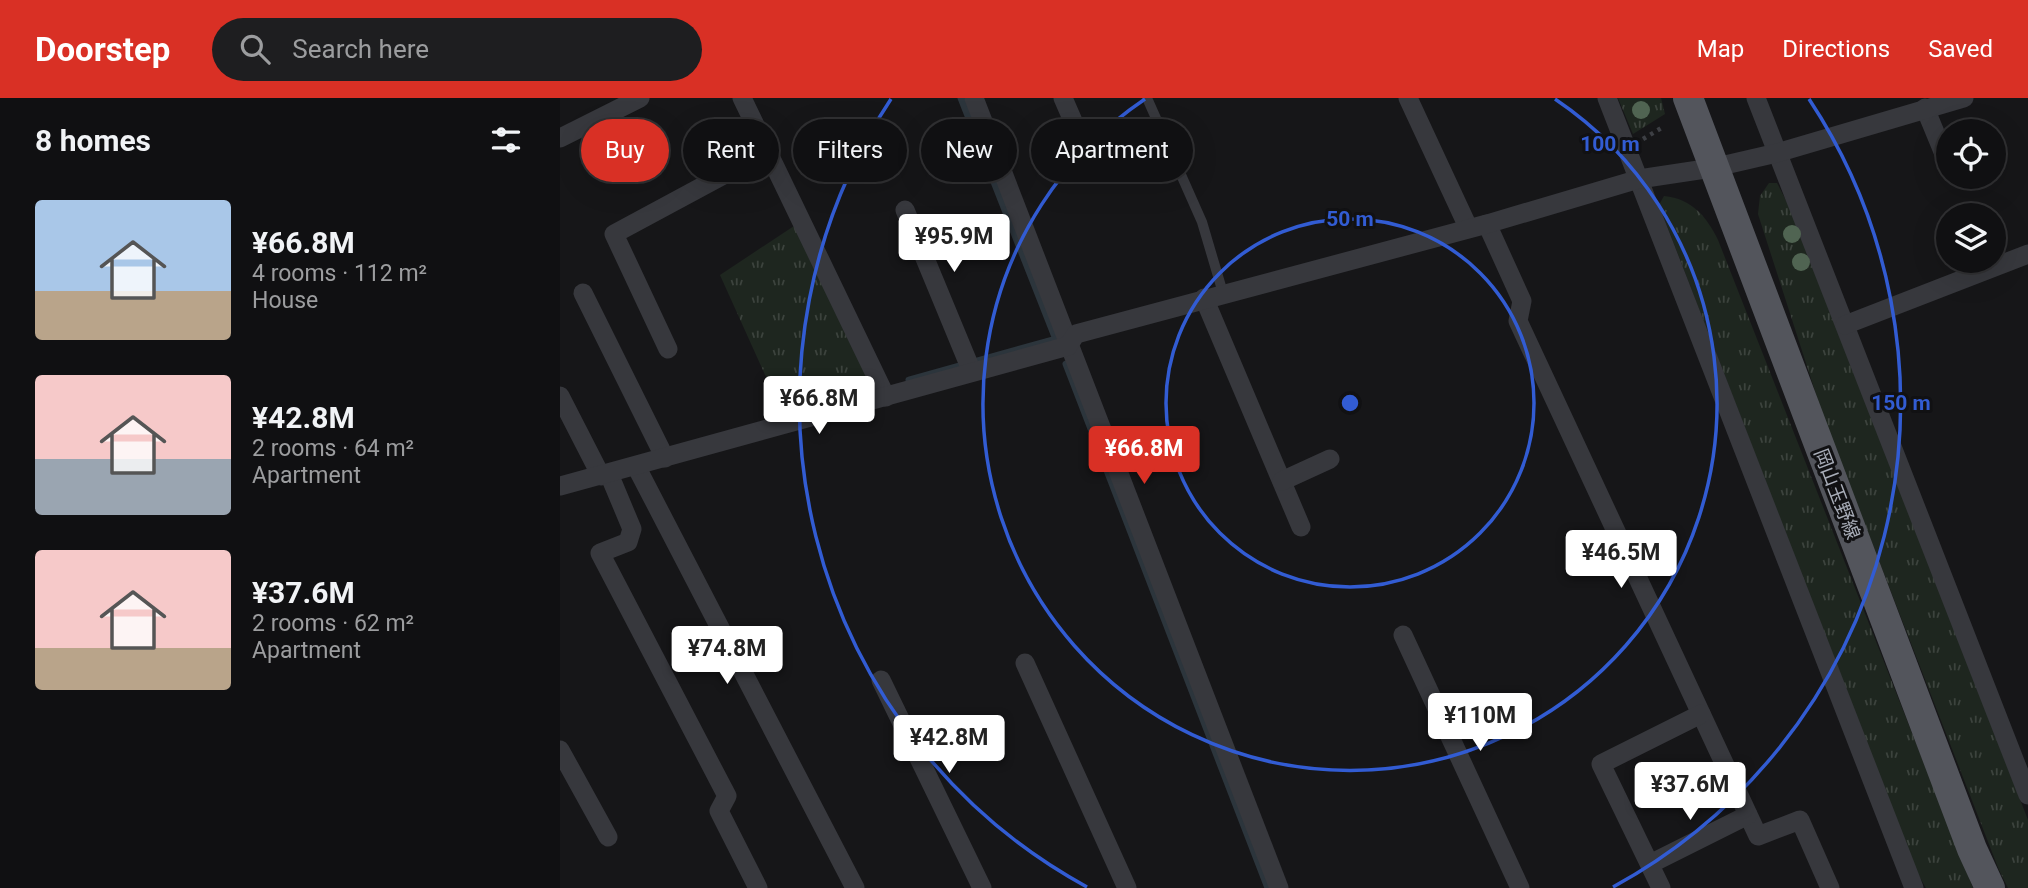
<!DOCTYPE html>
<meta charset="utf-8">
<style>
:root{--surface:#101012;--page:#1e1e20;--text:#f1f3f6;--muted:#9c9d9f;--line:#303032;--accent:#d93025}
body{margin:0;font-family:Roboto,"Noto Sans JP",sans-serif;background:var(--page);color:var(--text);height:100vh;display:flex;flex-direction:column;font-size:26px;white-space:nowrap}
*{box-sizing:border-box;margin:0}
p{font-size:23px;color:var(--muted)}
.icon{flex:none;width:38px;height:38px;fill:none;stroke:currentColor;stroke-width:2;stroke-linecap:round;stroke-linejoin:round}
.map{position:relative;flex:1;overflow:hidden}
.details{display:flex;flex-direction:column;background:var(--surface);width:560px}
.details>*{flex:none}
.guide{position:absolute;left:21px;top:21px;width:665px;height:63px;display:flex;gap:14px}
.fabs{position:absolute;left:1376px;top:21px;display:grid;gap:14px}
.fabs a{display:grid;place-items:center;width:70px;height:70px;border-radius:50%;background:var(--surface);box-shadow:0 7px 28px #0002,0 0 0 2px var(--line);font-size:35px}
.price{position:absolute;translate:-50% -60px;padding:0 16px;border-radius:7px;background:#fff;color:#222;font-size:23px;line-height:46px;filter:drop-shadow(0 2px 4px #0008)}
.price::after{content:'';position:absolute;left:50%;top:42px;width:21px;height:16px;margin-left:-10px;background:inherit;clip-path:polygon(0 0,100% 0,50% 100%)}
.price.selected{background:var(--accent);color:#fff}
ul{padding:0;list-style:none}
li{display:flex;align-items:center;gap:21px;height:175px;padding:0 35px}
li span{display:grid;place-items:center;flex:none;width:196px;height:140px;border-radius:7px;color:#555}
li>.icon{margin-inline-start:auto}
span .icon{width:84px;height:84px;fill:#fffc;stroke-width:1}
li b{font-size:30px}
h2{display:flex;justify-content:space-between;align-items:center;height:84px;padding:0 35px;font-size:30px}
.pill{padding:0 24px;border-radius:32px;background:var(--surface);box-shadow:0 7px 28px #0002,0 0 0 2px var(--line);font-size:24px;line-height:63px}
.pill.selected{background:var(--accent);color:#fff}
header{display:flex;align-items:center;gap:42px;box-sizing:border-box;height:98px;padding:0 35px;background:var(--accent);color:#fff}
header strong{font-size:33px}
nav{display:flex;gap:38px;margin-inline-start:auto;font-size:24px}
.search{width:490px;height:63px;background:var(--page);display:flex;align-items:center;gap:18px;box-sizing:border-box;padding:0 24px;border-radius:38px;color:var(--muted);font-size:26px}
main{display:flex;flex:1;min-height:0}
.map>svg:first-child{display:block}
</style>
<header>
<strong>Doorstep</strong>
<div class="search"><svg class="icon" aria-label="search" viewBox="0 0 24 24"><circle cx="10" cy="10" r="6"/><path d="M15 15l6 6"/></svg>Search here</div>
<nav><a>Map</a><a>Directions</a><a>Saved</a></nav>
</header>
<main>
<section class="details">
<h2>8 homes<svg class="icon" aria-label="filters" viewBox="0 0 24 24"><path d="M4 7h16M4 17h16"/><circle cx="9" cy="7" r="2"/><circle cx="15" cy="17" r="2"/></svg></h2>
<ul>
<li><span style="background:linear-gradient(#a9c7e8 65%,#b9a48a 0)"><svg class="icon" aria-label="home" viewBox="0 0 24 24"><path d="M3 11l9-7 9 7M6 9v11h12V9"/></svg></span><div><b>¥66.8M</b><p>4 rooms · 112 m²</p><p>House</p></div></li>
<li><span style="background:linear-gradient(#f6c9c9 60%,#9aa5b1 0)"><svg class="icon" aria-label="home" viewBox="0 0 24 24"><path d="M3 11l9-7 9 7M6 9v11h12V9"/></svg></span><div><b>¥42.8M</b><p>2 rooms · 64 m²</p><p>Apartment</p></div></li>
<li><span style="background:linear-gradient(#f6c9c9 70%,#b9a48a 0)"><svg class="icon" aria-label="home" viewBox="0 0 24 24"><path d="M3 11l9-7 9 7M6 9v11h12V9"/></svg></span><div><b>¥37.6M</b><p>2 rooms · 62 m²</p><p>Apartment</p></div></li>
</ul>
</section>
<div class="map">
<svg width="1468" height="790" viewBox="0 0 1468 790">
<defs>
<pattern id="grass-tufts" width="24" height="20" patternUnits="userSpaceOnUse" patternTransform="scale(1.75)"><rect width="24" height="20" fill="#1e261f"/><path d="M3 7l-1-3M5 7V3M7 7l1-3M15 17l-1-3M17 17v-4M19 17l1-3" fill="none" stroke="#3c433d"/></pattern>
</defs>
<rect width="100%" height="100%" fill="#161618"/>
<!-- grass -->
<g fill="url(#grass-tufts)">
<polygon points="1058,0 1101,0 1105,16 1073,36"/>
<polygon points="1209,85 1217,85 1231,112 1468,722 1468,790 1448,790 1439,772 1264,321 1198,116 1200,98"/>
<path d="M1104,98C1132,101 1146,118 1158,142L1413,790H1366L1355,771L1099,107Z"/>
<polygon points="234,128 311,283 220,310 160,177"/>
</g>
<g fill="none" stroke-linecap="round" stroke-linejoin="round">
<!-- stream -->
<g stroke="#2c353c" stroke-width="7">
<polyline points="401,0 497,244"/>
<polyline points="506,266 708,790"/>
<polyline points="349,282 496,241"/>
</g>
<!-- path -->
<polyline stroke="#3d3f44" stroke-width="4.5" stroke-dasharray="3.5 5" stroke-linecap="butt" points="1083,41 1103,29"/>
<!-- service -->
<polyline stroke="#37383d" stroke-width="10" points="587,0 642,124 663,195"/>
<!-- minor -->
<g stroke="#37383d" stroke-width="19">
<polyline points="182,0 326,299"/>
<polyline points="414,0 719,790"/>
<polyline points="503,0 516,30"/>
<polyline points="848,0 908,129"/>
<polyline points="1047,0 1354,790"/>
<polyline points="1196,0 1468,697"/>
<polyline points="1365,10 1386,61"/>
<polyline points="0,40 80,0"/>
<polyline points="345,112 412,274"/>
<polyline points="927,126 962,203 958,223 1198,738 1240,722 1270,790"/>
<polyline points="23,195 105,360"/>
<polyline points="644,200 741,429"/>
<polyline points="1285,227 1468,156"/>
<polyline points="108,251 54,136 208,53"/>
<polyline points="0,298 41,378"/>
<polyline points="76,368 295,790"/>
<polyline points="49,376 72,431 68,444 40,455 167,698 159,713 198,790"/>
<polyline points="722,383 770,361"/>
<polyline points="0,388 508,248 516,236 927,126 1079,81 1152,70 1217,55 1404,0"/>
<polyline points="843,537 960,790"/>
<polyline points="465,565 567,790"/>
<polyline points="321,582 422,790"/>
<polyline points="0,652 48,739"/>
<polyline points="1090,766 1188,717"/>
<polyline points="1101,790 1041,666 1141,616"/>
</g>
<!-- primary -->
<polyline stroke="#53555c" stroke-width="30" points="1128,0 1412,751 1430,790"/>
</g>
<!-- trees -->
<g fill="#506452">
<circle cx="1081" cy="12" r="9"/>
<circle cx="1232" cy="136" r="9"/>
<circle cx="1241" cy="164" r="9"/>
</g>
<!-- distance rings -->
<g fill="none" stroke="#325cd3" stroke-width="3.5">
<circle cx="790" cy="305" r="184"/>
<path d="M995 1A367 367 0 1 1 585 1"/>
<path d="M527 789A551 551 0 0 1 331 1M1249 1A551 551 0 0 1 1053 789"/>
</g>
<g text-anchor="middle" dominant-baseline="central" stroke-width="6" stroke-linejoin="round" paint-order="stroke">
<!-- street labels -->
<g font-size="19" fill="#a8adb8" stroke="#111113">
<text transform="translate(1277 396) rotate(69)">岡山玉野線</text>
</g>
</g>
<circle cx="790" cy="305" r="10" fill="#325cd3" stroke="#111113" stroke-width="3.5"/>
<g font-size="21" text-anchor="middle" font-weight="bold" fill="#325cd3" stroke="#111113" stroke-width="6" stroke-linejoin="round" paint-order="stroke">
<text x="1050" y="53">100 m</text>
<text x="790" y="128">50 m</text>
<text x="1341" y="312">150 m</text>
</g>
</svg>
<div class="fabs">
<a><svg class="icon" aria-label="locate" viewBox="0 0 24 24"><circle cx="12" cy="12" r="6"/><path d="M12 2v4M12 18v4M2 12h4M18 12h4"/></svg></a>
<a><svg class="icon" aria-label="layers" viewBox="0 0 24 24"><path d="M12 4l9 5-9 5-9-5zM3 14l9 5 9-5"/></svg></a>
</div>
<b class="price" style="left:394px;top:176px">¥95.9M</b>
<b class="price" style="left:259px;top:338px">¥66.8M</b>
<b class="price selected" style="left:584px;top:388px">¥66.8M</b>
<b class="price" style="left:1061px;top:492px">¥46.5M</b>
<b class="price" style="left:167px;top:588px">¥74.8M</b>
<b class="price" style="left:920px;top:655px">¥110M</b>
<b class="price" style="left:389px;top:677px">¥42.8M</b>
<b class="price" style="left:1130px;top:724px">¥37.6M</b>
<div class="guide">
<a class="pill selected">Buy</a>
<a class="pill">Rent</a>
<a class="pill">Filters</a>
<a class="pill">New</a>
<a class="pill">Apartment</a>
</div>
</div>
</main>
